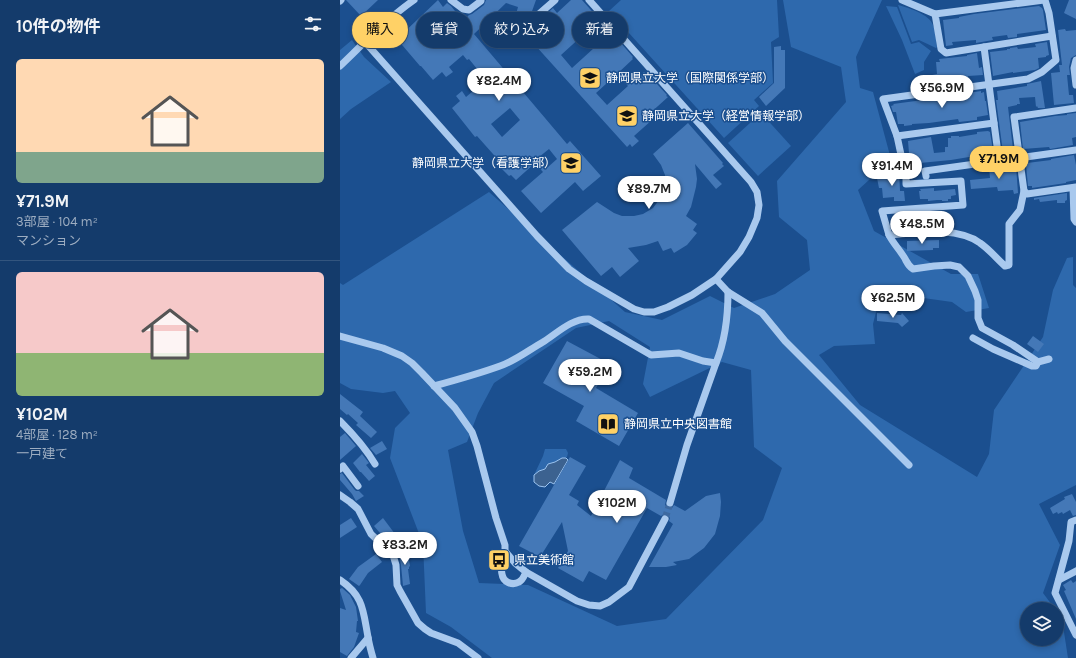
<!DOCTYPE html>
<html lang="ja">
<meta charset="utf-8">
<style>
:root{--surface:#143b6b;--page:#1d4271;--text:#f1f3f6;--muted:#9dadc1;--line:#33557e;--accent:#ffd166}
body{margin:0;font-family:Karla,"Noto Sans JP",sans-serif;background:var(--page);color:var(--text);height:100vh;display:flex;flex-direction:column;font-size:15px;white-space:nowrap}
*{box-sizing:border-box;margin:0}
p{font-size:13px;color:var(--muted)}
.icon{flex:none;width:22px;height:22px;fill:none;stroke:currentColor;stroke-width:2;stroke-linecap:round;stroke-linejoin:round}
.map{position:relative;flex:1;overflow:hidden}
.drawer{display:flex;flex-direction:column;background:var(--surface);width:340px}
.drawer>*{flex:none}
.top-card{position:absolute;left:12px;top:12px;width:380px;height:36px;display:flex;gap:8px}
.fabs{position:absolute;left:680px;top:602px;display:grid;gap:8px}
.fabs a{display:grid;place-items:center;width:44px;height:44px;border-radius:50%;background:var(--surface);box-shadow:0 2px 6px #0003,0 0 0 1px var(--line);font-size:20px}
.price{position:absolute;translate:-50% -34px;padding:0 9px;border-radius:14px;background:#fff;color:#222;font-size:13px;line-height:26px;filter:drop-shadow(0 1px 2px #0008)}
.price::after{content:'';position:absolute;left:50%;top:24px;width:12px;height:9px;margin-left:-6px;background:inherit;clip-path:polygon(0 0,100% 0,50% 100%)}
.price.current{background:var(--accent);color:#111}
ul{padding:0;list-style:none}
li{display:grid;align-content:center;gap:8px;height:212px;padding:0 16px}
li+li{border-top:1px solid var(--line)}
li span{display:grid;place-items:center;height:124px;border-radius:6px;color:#555}
li>.icon{margin-inline-start:auto}
span .icon{width:72px;height:72px;fill:#fffc;stroke-width:1}
li b{font-size:17px}
h2{display:flex;justify-content:space-between;align-items:center;height:48px;padding:0 16px;font-size:17px}
.tag{padding:0 14px;border-radius:18px;background:var(--surface);box-shadow:0 2px 6px #0003,0 0 0 1px var(--line);font-size:14px;line-height:36px}
.tag.current{background:var(--accent);color:#111}
main{display:flex;flex:1;min-height:0}
.map>svg:first-child{display:block}
</style>
<main>
<section class="drawer">
<h2>10件の物件<svg class="icon" aria-label="filters" viewBox="0 0 24 24"><path d="M4 7h16M4 17h16"/><circle cx="9" cy="7" r="2"/><circle cx="15" cy="17" r="2"/></svg></h2>
<ul>
<li><span style="background:linear-gradient(#ffd9b3 75%,#7fa58c 0)"><svg class="icon" aria-label="home" viewBox="0 0 24 24"><path d="M3 11l9-7 9 7M6 9v11h12V9"/></svg></span><div><b>¥71.9M</b><p>3部屋 · 104 m²</p><p>マンション</p></div></li>
<li><span style="background:linear-gradient(#f6c9c9 65%,#8fb573 0)"><svg class="icon" aria-label="home" viewBox="0 0 24 24"><path d="M3 11l9-7 9 7M6 9v11h12V9"/></svg></span><div><b>¥102M</b><p>4部屋 · 128 m²</p><p>一戸建て</p></div></li>
</ul>
</section>
<div class="map">
<svg width="736" height="658" viewBox="0 0 736 658">
<rect width="100%" height="100%" fill="#1b4f8f"/>
<!-- green -->
<g fill="#2e69ad" fill-rule="evenodd">
<polygon points="281,0 437,0 439,37 431,42 433,83 414,100 419,106 384,138 269,11"/>
<path d="M443,0H542L516,57L520,88L533,92L552,163L540,170L518,190L534,231L611,274H638L649,308L626,312L612,302L541,292L533,324L535,344L494,346L479,355L520,405L637,477L649,454L654,410L703,337L713,290L727,258L733,257V285L736,288V485L699,504L720,545L703,593L715,609H687V639H717V612L722,619L728,658H152L111,627L86,613L83,544L50,458L55,428L70,413L55,391L43,393L11,389L0,383V283L3,285L149,192L285,312L322,320L370,296L394,308L435,294L470,270L467,240L439,217L437,181L506,102L501,67L451,47ZM269,321L310,347L303,384L310,397L382,362L411,370L414,447L442,468L423,520L326,619L277,626L188,585L139,583L123,531L108,450L127,442L138,413L154,383L236,328Z"/>
<path d="M558,5C569,8 589,14 593,25C596,31 596,40 597,47L596,48L579,40L572,42Z"/>
<polygon points="546,6 557,7 571,44 579,42 591,51 584,62 584,70 575,74 562,40"/>
<polygon points="12,40 24,57 51,82 11,109 0,119 0,50"/>
<polygon points="421,113 451,146 418,176 388,143"/>
<polygon points="205,449 226,449 228,453 227,457 215,462 208,464 205,469 199,471 194,475 203,456"/>
</g>
<!-- water -->
<polygon fill="#3c6290" stroke="#9cc4f0" points="222,458 226,458 228,460 214,484 210,482 205,487 199,486 194,482 194,475 199,471 205,469 208,464 215,462"/>
<!-- building -->
<g fill="#4478b7" fill-rule="evenodd">
<polygon points="6,0 38,0 21,16"/>
<path d="M98,0L103,7L107,3L111,6L123,21L129,15L132,14L144,5L146,0H196L191,14L186,20V22L188,25L186,30L175,18L178,7L166,3L134,34L227,144L230,141L261,176L243,191L235,182L201,213L181,191L203,172L195,163L176,180L171,175L169,176L158,165L161,163L137,136L135,137L112,108L120,101L116,96L122,91L126,97L146,80L129,59L127,60L123,55L109,67L113,72L106,77L102,72L93,80L81,66H80L57,39ZM170,108L180,120L162,137L151,124ZM209,149L217,159L208,167L199,157Z"/>
<path d="M231,0H242L258,18L257,19L259,21L246,32L256,37L261,42L270,34L272,36L273,34L293,57L292,58L293,59L278,73L289,75L294,81L304,72L306,74L307,73L327,95L326,96L328,97L308,115L312,120L294,136L299,141L292,147L290,144L287,147L185,34L213,8L217,13ZM243,35L254,48L232,68L221,55ZM277,74L288,86L267,105L256,93Z"/>
<polygon points="729,0 736,0 736,19 724,13"/>
<polygon points="699,6 702,8 703,10 706,30 677,34 677,37 668,38 667,35 652,37 653,40 636,43 636,40 612,42 613,45 606,46 603,20 619,18 619,17 634,14"/>
<polygon points="725,29 726,31 736,30 736,55 731,58 729,67 730,75 727,75 729,95 733,95 734,103 714,105 711,73 720,72 719,65 722,65 718,30"/>
<polygon points="707,42 709,55 706,56 706,57 698,58 699,68 695,70 673,73 673,72 653,76 650,52 667,50 667,49 670,49 670,48 677,47 678,49 696,47 695,44"/>
<polygon points="441,46 441,50 445,50 445,88 426,106 419,97 434,83 434,47"/>
<polygon points="637,53 639,68 642,67 643,75 628,76 628,77 620,78 620,80 602,82 603,84 591,85 590,79 593,78 592,75 597,74 596,62 600,62 599,59 627,56 627,55"/>
<polygon points="701,81 705,108 698,108 697,106 696,107 695,97 679,98 680,104 677,104 677,105 668,107 673,149 669,149 670,151 663,152 656,100 658,100 657,91 687,86 687,84"/>
<polygon points="641,91 641,93 644,92 645,101 646,101 648,115 637,117 637,120 619,122 618,119 589,123 572,124 572,125 564,126 564,124 558,124 556,112 553,112 551,106 554,105 553,104 583,100"/>
<polygon points="736,113 736,137 732,138 733,145 710,149 709,147 683,149 680,122 715,116 727,115 727,114"/>
<polygon points="348,123 383,163 382,164 384,166 373,175 382,184 376,189 355,164 357,179 356,187 351,207 346,216 357,224 353,230 357,233 347,245 334,253 331,248 323,251 318,241 306,245 288,248 299,261 280,277 272,267 261,276 222,230 257,202 274,213 282,216 294,216 303,214 313,208 319,200 323,192 325,184 325,175 321,165 313,154"/>
<polygon points="648,131 650,132 653,151 650,152 650,155 635,157 635,156 611,160 580,163 580,168 569,169 567,153 569,153 568,141 591,137 594,153 605,152 605,147 608,147 608,138 611,138 611,136 619,136 619,137 637,134 637,132"/>
<polygon points="734,155 736,165 736,180 726,182 726,183 692,188 692,186 688,186 686,165 688,165 687,163 711,160 711,159"/>
<polygon points="674,165 674,167 676,166 678,193 674,194 673,190 658,191 657,187 631,189 630,180 650,178 649,168"/>
<polygon points="559,172 560,191 564,191 565,201 554,201 554,197 543,198 542,188 539,188 537,178 551,177 551,173"/>
<polygon points="594,188 594,191 615,189 616,195 611,196 611,199 608,199 608,201 602,201 602,200 597,200 588,201 588,199 580,199 579,191 581,191 580,189"/>
<polygon points="727,193 727,200 725,201 725,203 717,203 717,200 700,202 699,199 694,200 694,198"/>
<polygon points="605,215 602,223 596,221 597,226 571,228 570,218"/>
<polygon points="599,240 599,248 593,248 593,250 567,251 567,241"/>
<polygon points="537,313 561,315 562,313 569,321 562,327 558,323 537,321"/>
<polygon points="693,336 704,344 698,352 687,344"/>
<polygon points="227,341 270,364 256,388 298,413 279,446 236,421 244,406 203,383"/>
<polygon points="0,394 23,412 20,416 37,432 31,438 16,425 18,423 8,414 7,415 0,409"/>
<polygon points="5,433 16,446 0,460 0,437"/>
<polygon points="42,441 47,449 36,455 30,448"/>
<polygon points="22,454 29,463 26,465 35,476 29,481 21,472 20,472 13,463"/>
<polygon points="230,457 246,466 229,495 239,501 237,505 251,516 280,460 293,468 289,478 326,500 325,505 328,508 332,508 334,505 345,511 366,496 380,493 381,502 380,516 375,534 364,548 349,559 333,562 337,565 326,567 309,567 333,524 329,521 330,518 328,515 324,514 321,516 307,508 266,580 249,571 243,582 218,568 228,551 222,522 200,557 179,546"/>
<polygon points="2,473 14,489 16,491 19,491 24,496 16,501 12,494 0,480 0,474"/>
<polygon points="732,494 736,502 736,515 733,516 730,510 723,514 722,512 718,514 717,512 713,514 710,508 725,499 724,497"/>
<polygon points="11,518 17,527 0,538 0,525"/>
<polygon points="43,518 58,538 58,540 51,546 34,526"/>
<polygon points="67,548 70,566 69,567 69,569 68,569 70,584 63,586 61,565 58,549"/>
<polygon points="36,554 42,562 28,573 20,585 19,586 9,579 18,567"/>
<polygon points="731,580 733,583 736,581 736,619 724,591 726,590 723,585"/>
<polygon points="2,588 10,595 16,607 18,621 17,621 16,632 19,633 14,647 7,656 0,652 0,608 6,610 0,591 0,589"/>
</g>
<g fill="none" stroke-linecap="round" stroke-linejoin="round">
<!-- minor-tunnel -->
<polyline stroke="#3d69a0" stroke-width="7" stroke-dasharray="7 3.5" stroke-linecap="butt" points="325,519 330,503"/>
<!-- minor -->
<g stroke="#a9c9ee" stroke-width="7">
<polyline points="111,0 123,9 129,10 141,1 141,0"/>
<polyline points="562,0 595,14"/>
<polyline points="704,0 595,14 601,49 606,53 712,36"/>
<polyline points="0,1 1,0"/>
<polyline points="191,21 215,0"/>
<polyline points="25,42 197,236 229,269 246,281 294,309 304,312 314,312 328,307 352,295 376,279 400,252 409,237 417,218 419,205 417,192 411,182 249,0"/>
<polyline points="644,47 659,161"/>
<polyline points="736,60 734,68 736,85"/>
<path d="M0,66C24,43 47,19 74,0"/>
<polyline points="736,108 674,117 684,191 687,194 736,187"/>
<polyline points="557,136 654,123"/>
<polyline points="586,176 585,171 736,150"/>
<polyline points="733,188 734,219 736,222"/>
<path d="M684,191L680,210L669,224V265L665,266C657,259 649,249 640,243C616,226 577,233 549,235L542,211L623,205L621,181L566,184V178L557,136L543,99L688,79L702,72L716,60L709,13L705,0"/>
<path d="M549,235C553,243 559,249 564,257C567,262 568,266 573,269L594,266L610,265L619,267L628,276L635,291L638,300V318L642,328L673,345L698,362"/>
<polyline points="376,279 388,292 422,313 445,341 569,465"/>
<path d="M0,336L43,348L62,356L72,363L82,373L115,408L132,432L137,446L156,518L165,545V551L175,563L186,572C184,576 183,580 179,582C172,586 163,582 162,574C160,566 164,558 165,551"/>
<polyline points="633,338 653,349 692,366 696,366 698,362 709,359"/>
<path d="M94,386C116,380 138,374 160,366C175,361 189,350 203,342C216,334 232,318 249,319L311,355L339,353L363,361L376,363"/>
<path d="M0,421C14,435 25,447 35,464"/>
<polyline points="0,469 3,466 18,486"/>
<polyline points="0,495 10,502 18,509 31,534 53,555 56,565 57,585 60,591 78,623 85,629 91,633 118,643 138,658"/>
<path d="M330,503L347,445L376,363C385,341 388,316 388,292"/>
<polyline points="736,520 731,522 729,541 715,593 736,635"/>
<polyline points="186,572 237,601 249,605 260,606 269,602 289,587 325,519"/>
<path d="M0,580C24,596 23,611 28,637C29,644 31,651 33,658"/>
<polyline points="719,580 736,571"/>
<polyline points="11,658 28,638"/>
</g>
</g>
<!-- icons -->
<defs>
<g id="university-square" transform="scale(1.15)"><rect x="-9" y="-9" width="18" height="18" rx="4" fill="#ffd166" stroke="#1b4f8f"/><path d="M0-5L7-2L0 1L-7-2ZM-4 1L0 2.5L4 1V4Q0 6-4 4Z" fill="#111"/></g>
<g id="library-square" transform="scale(1.15)"><rect x="-9" y="-9" width="18" height="18" rx="4" fill="#ffd166" stroke="#1b4f8f"/><path d="M-6-4Q-3-5.5-.7-3.5V5Q-3 3-6 4ZM6-4Q3-5.5 .7-3.5V5Q3 3 6 4Z" fill="#111"/></g>
<g id="bus-square" transform="scale(1.15)"><rect x="-9" y="-9" width="18" height="18" rx="4" fill="#ffd166" stroke="#1b4f8f"/><path d="M-5-6H5V4H4V6H2V4H-2V6H-4V4H-5ZM-3.5-4V0h7V-4ZM-3.5 1.2v1.5H-2V1.2ZM2 1.2v1.5H3.5V1.2Z" fill="#111"/></g>
</defs>
<g fill-rule="evenodd">
<use href="#university-square" x="250" y="78"/>
<use href="#university-square" x="287" y="116"/>
<use href="#university-square" x="231" y="163"/>
<use href="#library-square" x="268" y="424"/>
<use href="#bus-square" x="159" y="560"/>
</g>
<g text-anchor="middle" dominant-baseline="central" stroke-width="3" stroke-linejoin="round" paint-order="stroke">
<!-- poi labels -->
<g font-size="12" fill="#fff" stroke="#1b4f8f" text-anchor="start">
<text x="266" y="78">静岡県立大学（国際関係学部）</text>
<text x="302" y="116">静岡県立大学（経営情報学部）</text>
<text x="216" y="163" text-anchor="end">静岡県立大学（看護学部）</text>
<text x="284" y="424">静岡県立中央図書館</text>
<text x="174" y="560">県立美術館</text>
</g>
</g>
</svg>
<div class="fabs">
<a><svg class="icon" aria-label="layers" viewBox="0 0 24 24"><path d="M12 4l9 5-9 5-9-5zM3 14l9 5 9-5"/></svg></a>
</div>
<b class="price" style="left:159px;top:102px">¥82.4M</b>
<b class="price" style="left:602px;top:109px">¥56.9M</b>
<b class="price current" style="left:659px;top:180px">¥71.9M</b>
<b class="price" style="left:552px;top:187px">¥91.4M</b>
<b class="price" style="left:309px;top:210px">¥89.7M</b>
<b class="price" style="left:582px;top:245px">¥48.5M</b>
<b class="price" style="left:553px;top:319px">¥62.5M</b>
<b class="price" style="left:250px;top:393px">¥59.2M</b>
<b class="price" style="left:277px;top:524px">¥102M</b>
<b class="price" style="left:65px;top:566px">¥83.2M</b>
<div class="top-card">
<a class="tag current">購入</a>
<a class="tag">賃貸</a>
<a class="tag">絞り込み</a>
<a class="tag">新着</a>
</div>
</div>
</main>
